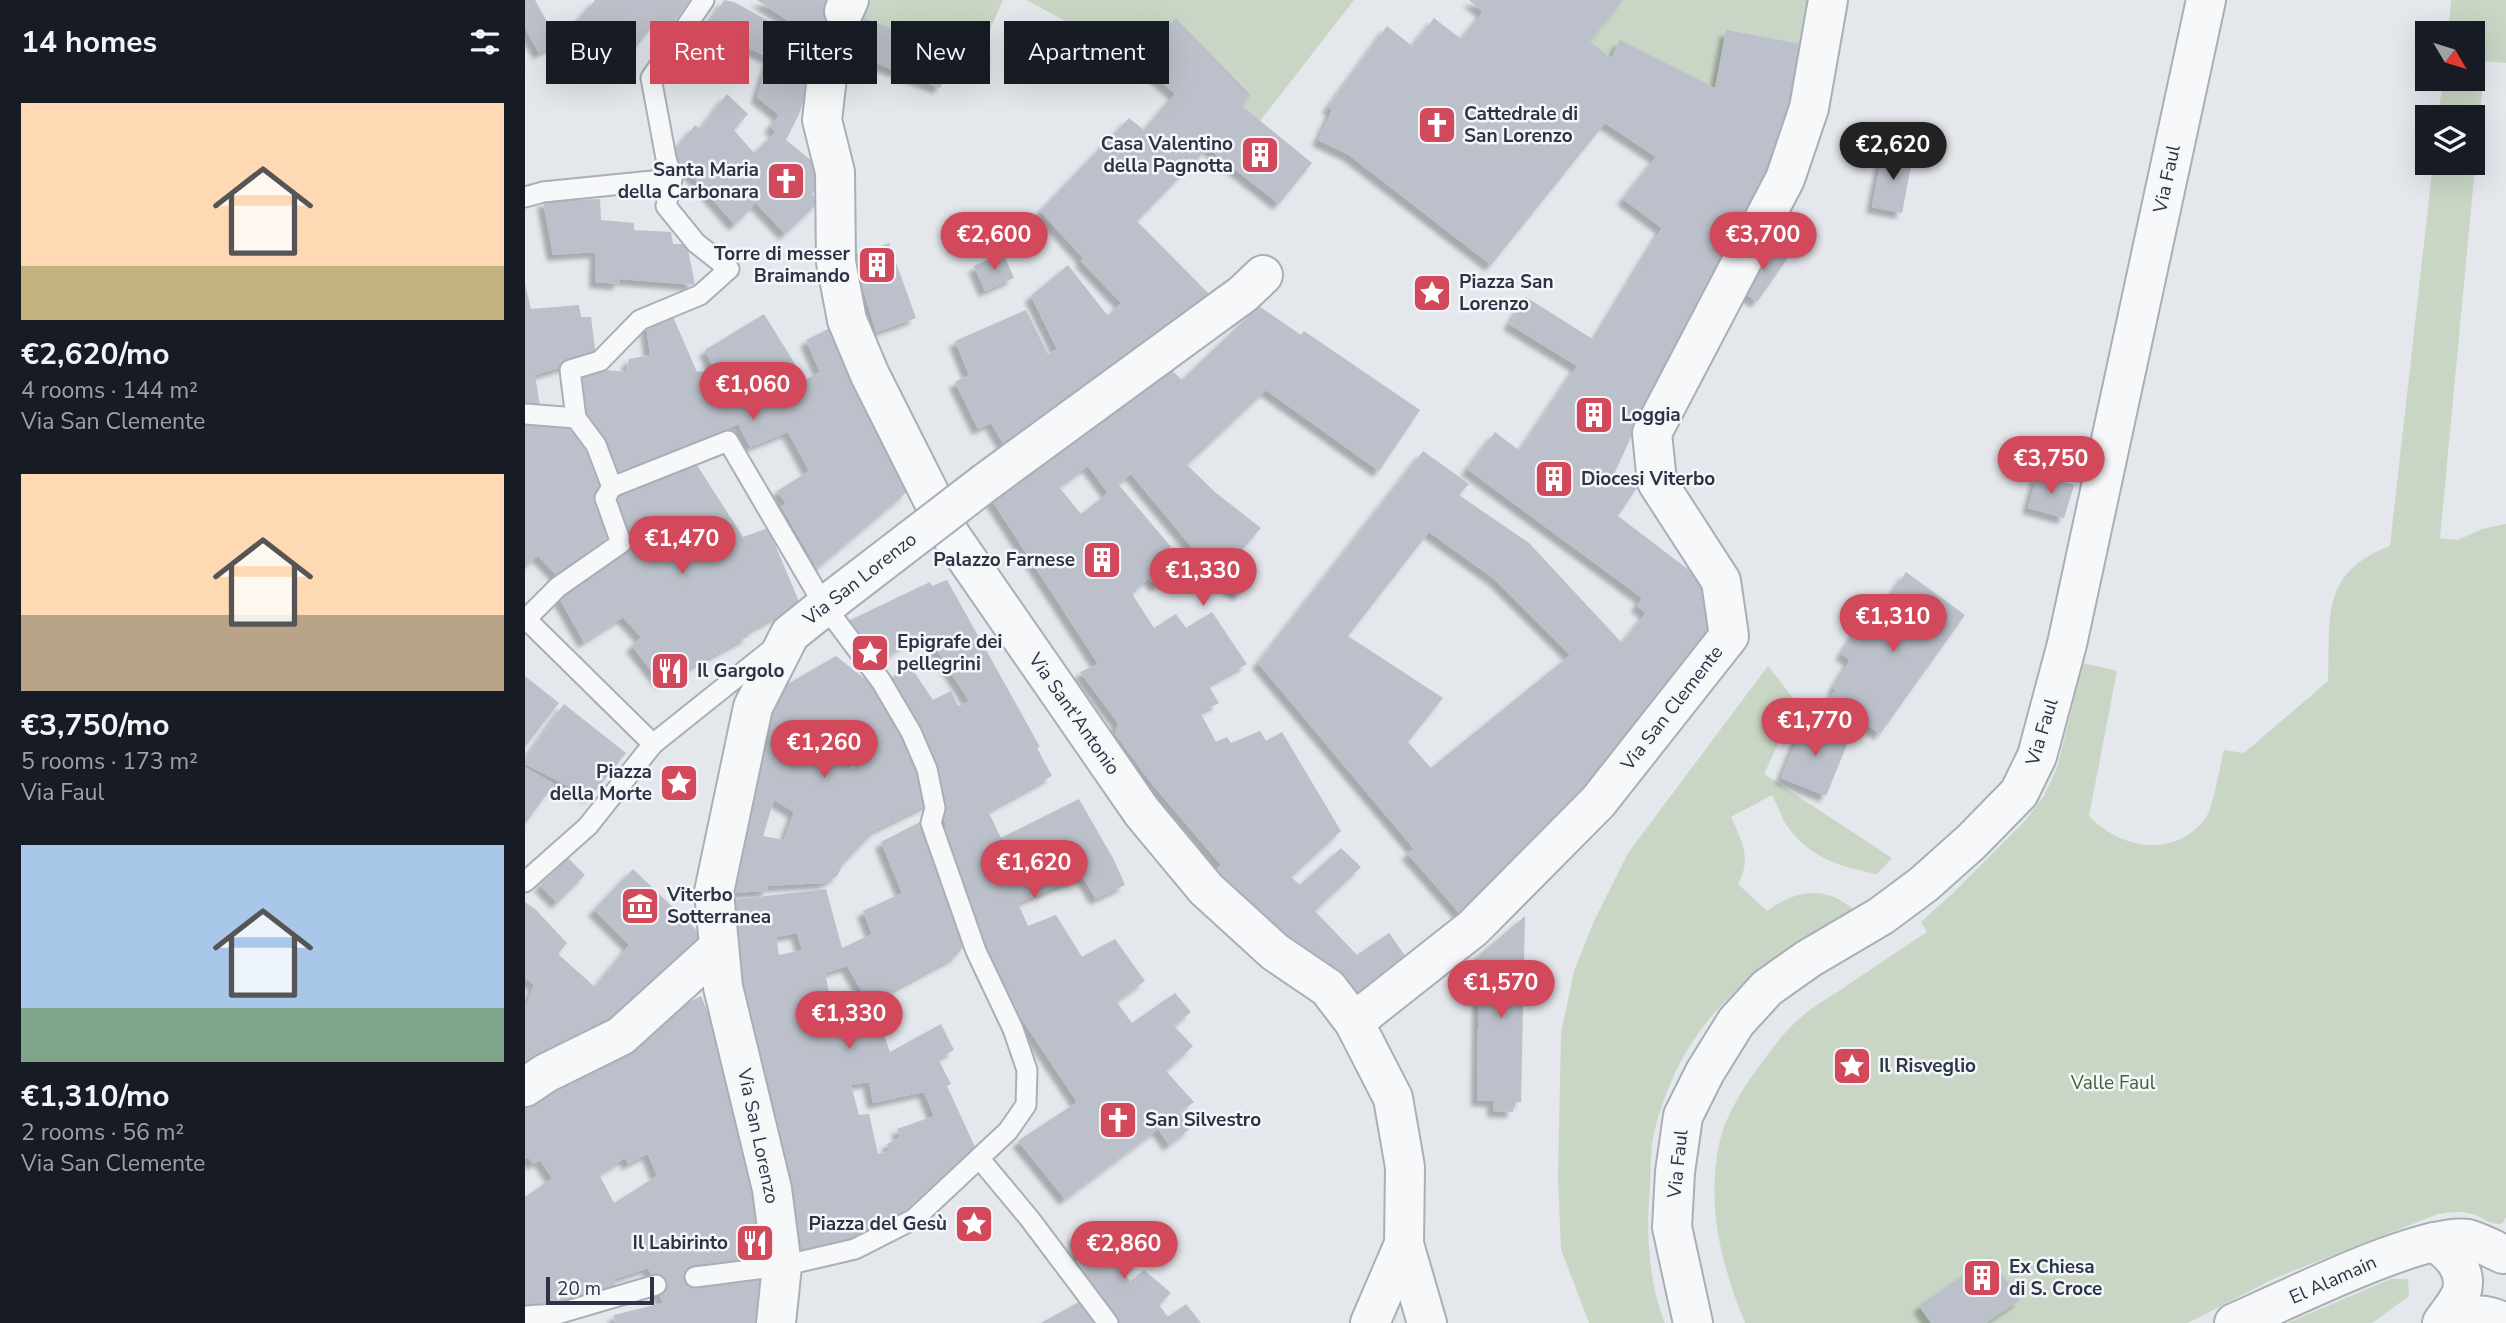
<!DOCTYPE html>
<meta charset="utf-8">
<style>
:root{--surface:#171b24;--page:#242831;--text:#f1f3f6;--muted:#9ea1a6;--accent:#d1495b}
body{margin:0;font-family:"Nunito Sans",sans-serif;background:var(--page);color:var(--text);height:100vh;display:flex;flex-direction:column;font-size:26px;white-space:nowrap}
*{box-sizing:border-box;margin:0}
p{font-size:23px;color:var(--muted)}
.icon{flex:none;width:38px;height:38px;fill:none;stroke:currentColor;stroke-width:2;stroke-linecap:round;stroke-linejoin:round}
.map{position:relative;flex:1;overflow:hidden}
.panel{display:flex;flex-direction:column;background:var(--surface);width:525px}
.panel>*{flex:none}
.hud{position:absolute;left:21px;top:21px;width:665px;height:63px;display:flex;gap:14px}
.needle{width:46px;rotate:128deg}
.controls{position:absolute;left:1890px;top:21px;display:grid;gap:14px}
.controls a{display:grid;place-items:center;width:70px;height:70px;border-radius:0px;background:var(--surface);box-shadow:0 7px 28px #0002;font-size:35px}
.scale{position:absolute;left:21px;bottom:18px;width:108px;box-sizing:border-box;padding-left:7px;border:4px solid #2b3445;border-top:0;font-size:19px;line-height:24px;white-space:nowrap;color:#2b3445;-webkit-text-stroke:5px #f4f6f9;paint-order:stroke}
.price{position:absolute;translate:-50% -60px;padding:0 16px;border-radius:24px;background:var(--accent);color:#fff;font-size:23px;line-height:46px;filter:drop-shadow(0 2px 4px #0008)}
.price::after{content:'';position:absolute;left:50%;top:42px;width:21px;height:16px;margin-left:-10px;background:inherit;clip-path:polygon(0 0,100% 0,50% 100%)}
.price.selected{background:#222;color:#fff}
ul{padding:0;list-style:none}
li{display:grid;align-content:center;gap:14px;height:371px;padding:0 21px}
li span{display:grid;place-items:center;height:217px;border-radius:0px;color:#555}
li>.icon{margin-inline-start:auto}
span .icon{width:126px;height:126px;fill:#fffc;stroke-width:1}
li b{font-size:30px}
h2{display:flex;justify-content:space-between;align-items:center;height:84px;padding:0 21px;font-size:30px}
.tag{padding:0 24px;border-radius:0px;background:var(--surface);box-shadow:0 7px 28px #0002;font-size:24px;line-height:63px}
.tag.selected{background:var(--accent);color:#fff}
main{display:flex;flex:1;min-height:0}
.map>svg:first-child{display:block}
</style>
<main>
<section class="panel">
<h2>14 homes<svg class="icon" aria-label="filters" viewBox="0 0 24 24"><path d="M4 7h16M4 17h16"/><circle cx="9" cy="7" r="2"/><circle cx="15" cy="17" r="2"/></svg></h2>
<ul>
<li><span style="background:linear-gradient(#ffd9b3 75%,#c2b280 0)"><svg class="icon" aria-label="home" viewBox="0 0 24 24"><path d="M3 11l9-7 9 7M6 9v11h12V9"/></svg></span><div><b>€2,620/mo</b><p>4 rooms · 144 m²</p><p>Via San Clemente</p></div></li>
<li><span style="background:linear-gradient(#ffd9b3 65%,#b9a48a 0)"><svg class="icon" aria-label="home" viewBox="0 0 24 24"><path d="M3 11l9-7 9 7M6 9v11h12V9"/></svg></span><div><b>€3,750/mo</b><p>5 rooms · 173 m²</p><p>Via Faul</p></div></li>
<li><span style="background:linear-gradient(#a9c7e8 75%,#7fa58c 0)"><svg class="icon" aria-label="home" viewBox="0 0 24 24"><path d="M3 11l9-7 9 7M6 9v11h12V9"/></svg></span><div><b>€1,310/mo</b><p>2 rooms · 56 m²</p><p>Via San Clemente</p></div></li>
</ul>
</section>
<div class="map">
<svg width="1981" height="1323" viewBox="0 0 1981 1323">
<defs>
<filter id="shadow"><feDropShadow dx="-6" dy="6" stdDeviation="2" flood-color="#0004"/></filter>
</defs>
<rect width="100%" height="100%" fill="#e4e7ec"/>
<!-- green -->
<g fill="#c9d6c5">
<polygon points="338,0 478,0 450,63 332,15"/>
<polygon points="501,0 829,0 735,121 717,106 726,95 651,18 609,57"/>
<polygon points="1098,0 1290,0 1281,45 1201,31 1190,88 1086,58 1065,41"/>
<path d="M1926,0H1981V63L1960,61L1915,538L1933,540L1957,529L1981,524V1217L1978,1223C1966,1227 1959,1217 1947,1214C1935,1211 1925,1212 1913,1214L1750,1278L1663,1323H1220C1197,1267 1181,1206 1194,1145C1200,1116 1218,1088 1235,1065C1247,1049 1258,1033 1273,1020C1287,1007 1302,999 1317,989C1345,970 1373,951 1402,932L1396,922L1428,893L1500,821L1519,796L1532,768L1558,663L1592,671L1564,816C1595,849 1649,859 1680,819C1688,809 1695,765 1699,750L1719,753L1803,681C1806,617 1794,573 1865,546L1908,163H1948V117H1913L1918,79H1948V33H1923Z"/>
<path d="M1243,666L1272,703L1239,774L1367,858L1352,874C1319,868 1286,858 1265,830C1257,820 1253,806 1247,795L1206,817C1217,841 1227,859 1213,884L1242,911C1273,889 1301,885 1332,912C1232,965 1161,1012 1130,1129C1125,1147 1126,1169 1125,1187C1121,1231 1123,1281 1140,1323H1064L1036,1249L1033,1178L1036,1033L1049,971L1068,923L1103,853Z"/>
<polygon points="1866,1279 1883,1279 1884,1296 1847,1323 1762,1323"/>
</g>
<!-- building -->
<g fill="#bbc0ca" fill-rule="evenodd" filter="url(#shadow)">
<polygon points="0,0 10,0 34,43 14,53 0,28"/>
<polygon points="70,0 165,0 144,29 133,20 100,60 53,20"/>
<polygon points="199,0 209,2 277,39 276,43 295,55 274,114 261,140 303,174 287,194 294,202 260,234 231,203 210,225 147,153 170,125 175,129 202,94 223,114 209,130 229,153 251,132 245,127 254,115 232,97 244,58 181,27"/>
<polygon points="232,0 310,0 332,15 429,53 415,88 294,41"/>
<path d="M944,0H1098L1065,41L1086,58L1095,40L1190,88L1201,30L1281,45L1265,125L1243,168L1253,174L1112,424L1090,472L1113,486L1093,516L1185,586L1190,625L1028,829L936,915L882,853L889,849L733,663L898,451L944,484L934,495L1004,543L1097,643L1121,613L1112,606L1117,598L942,469L970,432L995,451L1052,366L984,324L1001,297L1069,340L1137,228L1098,199L1131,157L1080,123L966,265L824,155L793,140L807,110L803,107L862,26L887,46L909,18L936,39L958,12ZM904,532L969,579L1045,655L906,768L883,742L918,698L823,636Z"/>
<polygon points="651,18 726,95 717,106 787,163 754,204 683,148 612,221 686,296 479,445 466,423 453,429 430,382 444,375 430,341 501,310 523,354 532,349 506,296 543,265 583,316 596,303 556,261 558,258 515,211 604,118 619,130 650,94 609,57"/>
<polygon points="1358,150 1388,156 1377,213 1347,207"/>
<polygon points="75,199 76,220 109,223 109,230 146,232 148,244 162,244 170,285 95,279 94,284 70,282 71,252 28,255 18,201"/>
<polygon points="1244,242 1264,256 1232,302 1211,287"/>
<polygon points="364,243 391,318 351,332 328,255"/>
<polygon points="478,253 489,278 460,291 449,266"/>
<polygon points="0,284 6,309 54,305 56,317 66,317 71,357 10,375 15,406 0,406"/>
<path d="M734,306L776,335L779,331L895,410L854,471L741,390L662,465L691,493L736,528L704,565L724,580L714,595L693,579L606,474L593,484L646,547L640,551L657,570L631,586L624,578L607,594L629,628L651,614L661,628L687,612L722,664L683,685L694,703L675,712L691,742L702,737L706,743L735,731L741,741L757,732L816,831L766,877L775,885L816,848L836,867L790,911L832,955L864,933L881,957L834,995L816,973L761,939L691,870L696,865L627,784L590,734L593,723L555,672L573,664L466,499L549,438L575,424L641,365L657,380ZM563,466L583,493L556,514L534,487Z"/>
<polygon points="146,312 172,372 178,371 182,385 194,379 180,350 239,314 280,380 295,372 281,340 307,327 382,492 292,568 256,506 261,504 252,491 284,471 263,432 225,447 213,424 93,478 60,421 51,375 72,369 101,372 104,359 125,355 121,324"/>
<polygon points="0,422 39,424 56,439 76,486 87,534 61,553 64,559 35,579 13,556 0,566"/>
<polygon points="170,462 218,537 243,528 275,604 222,632 224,636 136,683 107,646 116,637 98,617 59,642 33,596 107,547 88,502 96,494"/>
<polygon points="1512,475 1549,485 1539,518 1503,508"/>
<polygon points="1381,572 1440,615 1355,734 1338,722 1335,728 1302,709 1307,700 1305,698 1311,689 1308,688 1325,660 1316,654 1336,624 1344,630"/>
<polygon points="422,580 515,747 512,748 527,776 463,811 476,838 554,799 589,860 600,885 571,899 557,876 493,903 503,926 531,915 557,957 590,939 620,981 591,1001 607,1023 650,993 666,1012 649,1026 668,1046 641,1071 669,1102 655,1112 666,1128 644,1145 633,1129 540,1199 493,1141 552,1102 486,1003 454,936 416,828 421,826 413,796 363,680 385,666 408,700 426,691 433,706 444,701 399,630 352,664 323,621 405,582 407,586"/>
<path d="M311,656L350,687L392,756L405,803L352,829L318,864L312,876L299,883L243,886V891L204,893L244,709L259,686ZM320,740L337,759L328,769L311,748ZM249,800L269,812L259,840L238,836Z"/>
<polygon points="0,676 34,703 0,747"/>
<polygon points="39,704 101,753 65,797 0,764 0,759"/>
<polygon points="1280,719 1325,737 1301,796 1256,778"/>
<polygon points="0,767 29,784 0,824"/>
<path d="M397,821L440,945L431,956L347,1001L365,1052L416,1024L429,1050L413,1059L426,1084L422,1086L450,1147L381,1210L324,1236L326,1243L264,1257L220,1014L207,900L301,889L317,948L347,934L338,911L377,893L356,842ZM272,933L277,950L254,955L251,937ZM322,966L338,993L306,1003L300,973ZM344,1082L348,1103L399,1092L409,1116L372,1129L375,1137L362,1144L365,1151L353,1154L344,1114L334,1115L326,1085Z"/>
<polygon points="43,858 60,875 32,903 15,885"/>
<polygon points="108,869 181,939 91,1030 78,1020 40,1051 0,1077 0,1009 9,985 0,978 0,902 10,909 42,943 33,954 70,987 104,945 69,910"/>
<polygon points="1000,916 996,1102 988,1102 988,1112 968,1111 968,1101 952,1100 954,955"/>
<path d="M176,996L220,1102L251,1257L167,1269L248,1272L243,1323H90L89,1315L138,1303L123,1268L89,1279L91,1287L42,1302L0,1307V1197L27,1178L15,1160L8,1164L3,1157L0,1159V1103L125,1022ZM123,1154L132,1176L89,1203L74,1174L100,1158L103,1164Z"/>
<polygon points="612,1232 615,1262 600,1272 605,1282 619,1270 646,1293 634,1305 643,1317 661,1304 676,1323 589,1323 554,1272 549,1236"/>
<polygon points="1465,1257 1495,1300 1461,1323 1406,1323 1394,1306"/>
<polygon points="559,1299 577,1323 516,1323"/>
</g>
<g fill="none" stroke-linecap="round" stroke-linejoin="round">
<!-- service casing -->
<g stroke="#a9aeb7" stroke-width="23">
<g id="service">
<polyline points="0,197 18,192 147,179"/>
<polyline points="0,414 51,418 71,445 87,487"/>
<polyline points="51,418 45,370 75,361 115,320 175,295 204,269 171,243 141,206 147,179 141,158 126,78 179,0"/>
<polyline points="87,487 203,441 299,605 356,681 386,732 402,769 410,808 406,823 451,951 488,1029 502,1070 501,1105 483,1131 389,1219 330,1249 257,1266 170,1277"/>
<polyline points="87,487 80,498 96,543 33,587 1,619 128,744"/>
<polyline points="0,882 63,826 128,744 247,649"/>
<polyline points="454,1158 504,1218 583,1323"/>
<polyline points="0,1316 32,1314 131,1285"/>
</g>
</g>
<!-- minor casing -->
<g stroke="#a9aeb7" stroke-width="42">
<g id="minor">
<polyline points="319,11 324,0"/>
<polyline points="305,51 297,120 310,172 311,262 322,320 345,375 426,536 617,812 681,889 750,952 803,988 829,1022 868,1098 880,1167 879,1244 902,1323"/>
<polyline points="461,482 718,294 738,275"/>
<polyline points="829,1022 948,928 1073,802 1204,636 1196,581 1132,482 1127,433 1260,179 1284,108 1303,0"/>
<polyline points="0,1087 21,1073 96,1036 193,948"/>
<path d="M1909,1242C1926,1252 1944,1271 1936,1294C1932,1304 1923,1314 1917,1323"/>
<polyline points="251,1323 257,1266 247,1189 198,987 189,892 228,707 265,634 310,598"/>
<polyline points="845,1323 879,1244"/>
<polyline points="1168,1323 1147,1227 1150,1172 1158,1116 1180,1072 1211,1022 1242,988 1283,959 1356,916 1399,884 1446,842 1494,793 1512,756 1542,644 1681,0"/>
<path d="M1709,1323C1756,1303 1898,1231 1943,1239C1954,1242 1967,1249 1978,1254"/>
<path d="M1925,1323C1946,1314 1960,1312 1980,1323"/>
</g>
</g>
<!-- service -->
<use href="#service" stroke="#f7f8fa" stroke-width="19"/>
<!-- minor -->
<use href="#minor" stroke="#f7f8fa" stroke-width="38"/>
<!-- minor-bridge casing -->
<g stroke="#a9aeb7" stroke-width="42" stroke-linecap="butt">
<polyline id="minor-bridge" points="310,598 461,482"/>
</g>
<!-- minor-bridge -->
<use href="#minor-bridge" stroke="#f7f8fa" stroke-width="38"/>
</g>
<!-- icons -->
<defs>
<g id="church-square" transform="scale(2.0125)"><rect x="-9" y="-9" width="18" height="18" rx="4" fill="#d1495b" stroke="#f4f6f9"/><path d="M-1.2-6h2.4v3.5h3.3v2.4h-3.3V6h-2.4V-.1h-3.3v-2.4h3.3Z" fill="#fff"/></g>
<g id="building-square" transform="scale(2.0125)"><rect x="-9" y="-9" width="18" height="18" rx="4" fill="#d1495b" stroke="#f4f6f9"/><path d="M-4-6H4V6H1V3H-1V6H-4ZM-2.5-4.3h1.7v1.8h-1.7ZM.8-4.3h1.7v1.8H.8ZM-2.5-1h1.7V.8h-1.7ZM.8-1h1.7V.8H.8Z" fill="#fff"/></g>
<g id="sight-square" transform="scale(2.0125)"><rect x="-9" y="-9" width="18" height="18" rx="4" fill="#d1495b" stroke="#f4f6f9"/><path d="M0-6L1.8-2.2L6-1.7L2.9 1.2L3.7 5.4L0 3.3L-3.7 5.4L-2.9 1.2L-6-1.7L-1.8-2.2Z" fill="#fff"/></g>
<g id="restaurant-square" transform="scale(2.0125)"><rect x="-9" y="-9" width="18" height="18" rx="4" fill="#d1495b" stroke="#f4f6f9"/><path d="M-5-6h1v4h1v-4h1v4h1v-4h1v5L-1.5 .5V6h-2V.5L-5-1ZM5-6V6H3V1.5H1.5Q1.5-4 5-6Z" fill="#fff"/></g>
<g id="museum-square" transform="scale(2.0125)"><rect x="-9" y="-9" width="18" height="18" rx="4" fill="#d1495b" stroke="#f4f6f9"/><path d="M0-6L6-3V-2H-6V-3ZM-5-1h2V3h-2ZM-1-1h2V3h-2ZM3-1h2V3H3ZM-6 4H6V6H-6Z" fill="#fff"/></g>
</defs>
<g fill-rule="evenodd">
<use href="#church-square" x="912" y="125"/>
<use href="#building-square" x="735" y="155"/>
<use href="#church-square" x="261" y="181"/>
<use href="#building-square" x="352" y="265"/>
<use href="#sight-square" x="907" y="293"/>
<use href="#building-square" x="1069" y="415"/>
<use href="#building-square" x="1029" y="479"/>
<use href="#building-square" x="577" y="560"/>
<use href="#sight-square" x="345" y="653"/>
<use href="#restaurant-square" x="145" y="671"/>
<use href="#sight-square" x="154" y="783"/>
<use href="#museum-square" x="115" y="906"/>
<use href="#sight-square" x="1327" y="1066"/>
<use href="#church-square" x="593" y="1120"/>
<use href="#sight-square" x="449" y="1224"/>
<use href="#restaurant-square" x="230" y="1243"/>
<use href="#building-square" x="1457" y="1278"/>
</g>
<g text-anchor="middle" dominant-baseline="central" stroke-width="5" stroke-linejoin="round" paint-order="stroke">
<!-- poi labels -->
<g font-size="19" font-weight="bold" fill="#2b3445" stroke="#f4f6f9" text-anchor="start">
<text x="939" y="114">Cattedrale di<tspan x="939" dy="22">San Lorenzo</tspan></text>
<text x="708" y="144" text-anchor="end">Casa Valentino<tspan x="708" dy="22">della Pagnotta</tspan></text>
<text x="234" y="170" text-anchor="end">Santa Maria<tspan x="234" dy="22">della Carbonara</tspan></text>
<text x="325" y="254" text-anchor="end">Torre di messer<tspan x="325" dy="22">Braimando</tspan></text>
<text x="934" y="282">Piazza San<tspan x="934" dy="22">Lorenzo</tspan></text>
<text x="1096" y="415">Loggia</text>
<text x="1056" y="479">Diocesi Viterbo</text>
<text x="550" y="560" text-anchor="end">Palazzo Farnese</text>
<text x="372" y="642">Epigrafe dei<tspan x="372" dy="22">pellegrini</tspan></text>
<text x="172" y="671">Il Gargolo</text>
<text x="127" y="772" text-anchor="end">Piazza<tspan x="127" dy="22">della Morte</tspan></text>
<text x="142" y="895">Viterbo<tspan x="142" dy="22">Sotterranea</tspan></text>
<text x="1354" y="1066">Il Risveglio</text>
<text x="620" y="1120">San Silvestro</text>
<text x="422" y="1224" text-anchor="end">Piazza del Gesù</text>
<text x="203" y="1243" text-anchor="end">Il Labirinto</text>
<text x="1484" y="1267">Ex Chiesa<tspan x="1484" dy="22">di S. Croce</tspan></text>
</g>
<!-- street labels -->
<g font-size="19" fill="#2b3445" stroke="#f4f6f9">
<text transform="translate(1642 179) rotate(-78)">Via Faul</text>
<text transform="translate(335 579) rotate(-38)">Via San Lorenzo</text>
<text transform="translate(1147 708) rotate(-52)">Via San Clemente</text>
<text transform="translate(549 714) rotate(55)">Via Sant'Antonio</text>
<text transform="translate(1517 732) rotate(-73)">Via Faul</text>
<text transform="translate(233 1136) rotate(78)">Via San Lorenzo</text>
<text transform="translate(1153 1164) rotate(-84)">Via Faul</text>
<text transform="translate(1808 1280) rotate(-24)">El Alamain</text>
</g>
<!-- park labels -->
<g font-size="19" fill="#3f6138" stroke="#f4f6f9">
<text x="1588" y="1083">Valle Faul</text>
</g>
</g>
</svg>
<div class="controls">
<a><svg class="needle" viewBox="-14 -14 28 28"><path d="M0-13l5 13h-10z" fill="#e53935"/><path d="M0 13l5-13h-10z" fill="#9ea1a6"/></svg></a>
<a><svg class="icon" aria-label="layers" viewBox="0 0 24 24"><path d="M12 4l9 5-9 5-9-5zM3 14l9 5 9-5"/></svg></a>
</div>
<div class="scale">20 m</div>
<b class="price selected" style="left:1368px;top:182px">€2,620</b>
<b class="price" style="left:469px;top:272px">€2,600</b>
<b class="price" style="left:1238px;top:272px">€3,700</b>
<b class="price" style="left:228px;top:422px">€1,060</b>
<b class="price" style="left:1526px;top:496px">€3,750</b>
<b class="price" style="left:157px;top:576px">€1,470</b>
<b class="price" style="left:678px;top:608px">€1,330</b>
<b class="price" style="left:1368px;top:654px">€1,310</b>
<b class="price" style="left:1290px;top:758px">€1,770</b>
<b class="price" style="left:299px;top:780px">€1,260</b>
<b class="price" style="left:509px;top:900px">€1,620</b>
<b class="price" style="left:976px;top:1020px">€1,570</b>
<b class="price" style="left:324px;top:1051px">€1,330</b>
<b class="price" style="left:599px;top:1281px">€2,860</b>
<div class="hud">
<a class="tag">Buy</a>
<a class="tag selected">Rent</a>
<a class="tag">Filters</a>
<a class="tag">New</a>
<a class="tag">Apartment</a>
</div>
</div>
</main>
